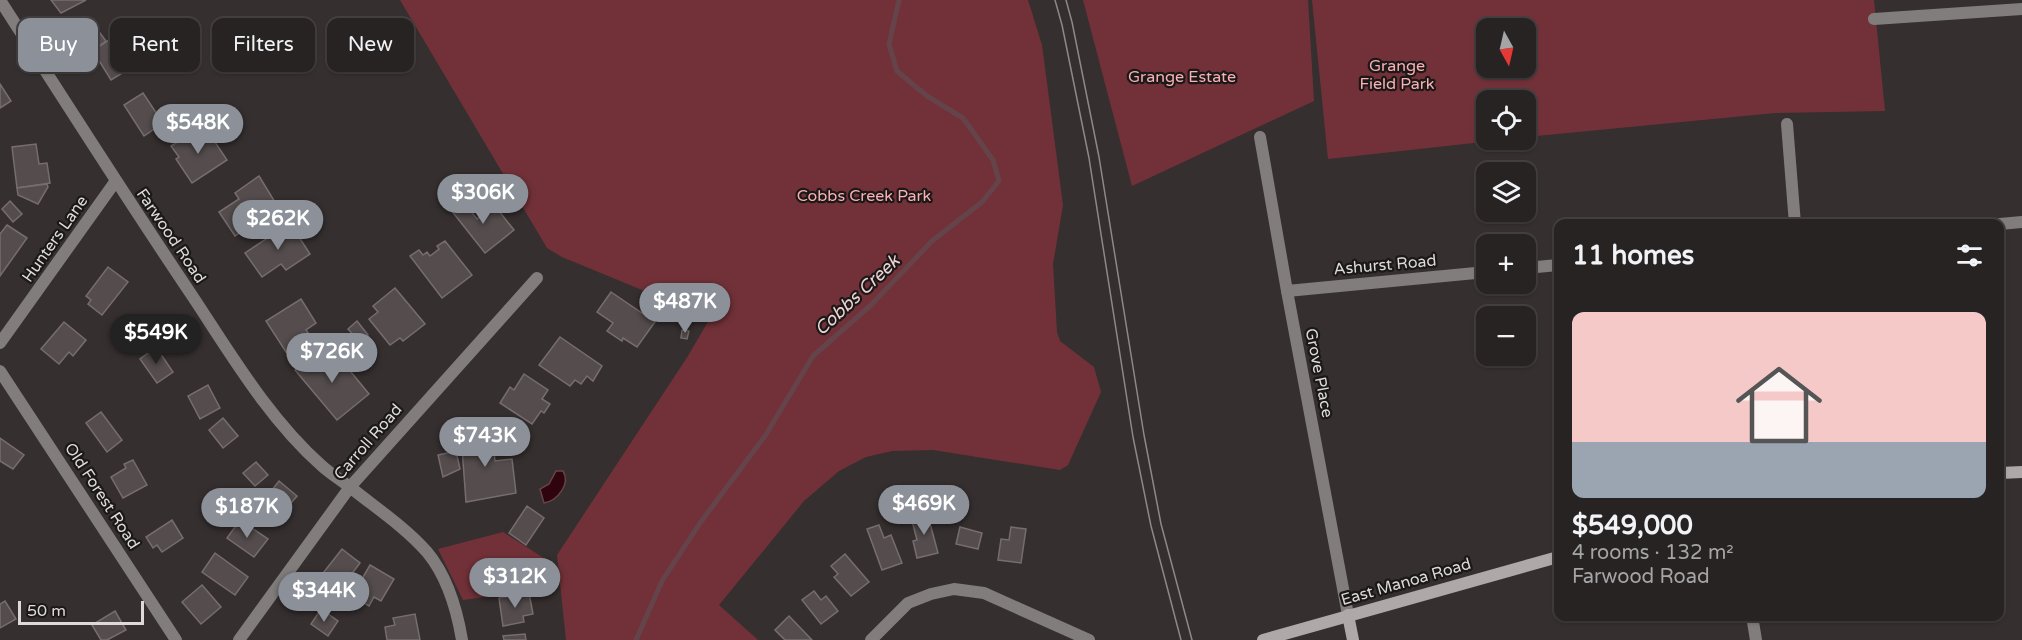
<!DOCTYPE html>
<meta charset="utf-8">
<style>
:root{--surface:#282323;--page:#302b2b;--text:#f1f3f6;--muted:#a5a4a6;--line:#444041;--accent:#8c9099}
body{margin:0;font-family:"Varela Round",sans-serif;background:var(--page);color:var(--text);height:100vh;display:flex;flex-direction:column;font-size:22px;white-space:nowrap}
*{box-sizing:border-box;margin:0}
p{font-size:20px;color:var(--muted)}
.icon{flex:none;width:33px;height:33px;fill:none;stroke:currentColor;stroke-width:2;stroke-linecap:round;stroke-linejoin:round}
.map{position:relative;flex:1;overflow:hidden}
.sheet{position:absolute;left:1554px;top:219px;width:450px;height:402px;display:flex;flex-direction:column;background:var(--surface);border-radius:12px;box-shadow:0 2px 4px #0004,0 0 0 2px var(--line)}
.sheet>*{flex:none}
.guide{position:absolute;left:18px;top:18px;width:570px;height:54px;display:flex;gap:12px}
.needle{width:39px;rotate:172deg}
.buttons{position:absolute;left:1476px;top:18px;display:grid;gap:12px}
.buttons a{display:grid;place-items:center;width:60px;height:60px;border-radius:12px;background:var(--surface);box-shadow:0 2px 4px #0004,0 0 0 2px var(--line);font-size:30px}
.scale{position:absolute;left:18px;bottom:15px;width:126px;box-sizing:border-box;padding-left:6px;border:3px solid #dfdada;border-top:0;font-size:16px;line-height:21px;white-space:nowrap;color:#dfdada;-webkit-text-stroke:4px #1b1818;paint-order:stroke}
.price{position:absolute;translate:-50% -51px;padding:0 14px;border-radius:21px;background:var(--accent);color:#fff;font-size:20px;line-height:39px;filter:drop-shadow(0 2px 3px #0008)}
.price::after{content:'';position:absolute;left:50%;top:36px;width:18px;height:14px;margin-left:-9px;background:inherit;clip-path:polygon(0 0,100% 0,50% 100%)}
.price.on{background:#222;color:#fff}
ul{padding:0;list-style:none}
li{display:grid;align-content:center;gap:12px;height:318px;padding:0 18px}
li+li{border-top:2px solid var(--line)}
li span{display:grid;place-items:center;height:186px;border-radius:12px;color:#555}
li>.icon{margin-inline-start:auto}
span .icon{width:108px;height:108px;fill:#fffc;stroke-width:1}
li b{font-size:26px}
h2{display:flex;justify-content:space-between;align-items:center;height:72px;padding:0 18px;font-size:26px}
.pill{padding:0 21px;border-radius:12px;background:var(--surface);box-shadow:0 2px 4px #0004,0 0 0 2px var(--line);font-size:21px;line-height:54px}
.pill.on{background:var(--accent);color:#fff}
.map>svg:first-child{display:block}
</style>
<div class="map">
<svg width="2022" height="640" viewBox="0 0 2022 640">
<rect width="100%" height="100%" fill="#362f2f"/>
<!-- green -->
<g fill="#723138" fill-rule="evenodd">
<polygon points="400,0 1028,0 1042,45 1063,205 1053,264 1057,332 1060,341 1094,367 1101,392 1068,465 1060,470 933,450 892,451 866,457 839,471 804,501 719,605 758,640 566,640 557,555 688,356 710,318 562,257 547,248"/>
<polygon points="1083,0 1308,0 1314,101 1132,186"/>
<path d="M1312,0H1874L1885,111L1775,113L1526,137V100H1486V140H1501L1328,159ZM1486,28H1526V68H1486Z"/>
<polygon points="503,532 547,560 551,588 463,600 438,549"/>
</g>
<!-- water -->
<g fill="#30040c" stroke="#64444a" stroke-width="1.5">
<path d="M466,178C478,178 488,186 492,197L477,199C476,197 475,194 473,192C468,187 461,191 463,180Z"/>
<path d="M556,471H563C571,484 557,501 544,503L540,489L549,484Z"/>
</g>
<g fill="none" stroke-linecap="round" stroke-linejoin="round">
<!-- stream -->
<polyline stroke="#64444a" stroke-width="5" points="636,640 662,581 700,523 765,436 813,356 871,305 932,241 982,202 999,181 993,160 963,118 927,96 897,71 889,44 899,0"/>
</g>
<!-- building -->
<g fill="#554d4d" stroke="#766d6e" stroke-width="1.5">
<polygon points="51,0 86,0 61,13"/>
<polygon points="97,29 106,41 93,50 84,38"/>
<polygon points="109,40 114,48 118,46 125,57 122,59 129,69 111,80 93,51"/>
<polygon points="0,84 11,101 0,108"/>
<polygon points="143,93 163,123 144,136 124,105"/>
<polygon points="169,106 178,119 166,127 157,114"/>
<polygon points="200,128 209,142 213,139 227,160 192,183 176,159 179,157 171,146"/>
<polygon points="36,144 39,164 47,163 50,183 17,188 12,147"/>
<polygon points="259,176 278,207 235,236 219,212 239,199 235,193"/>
<polygon points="47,184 48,187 38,204 18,195 17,188"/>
<polygon points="466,198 474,207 470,210 477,219 495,206 514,230 485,253 451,210"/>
<polygon points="10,201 22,214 13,222 2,209"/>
<polygon points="290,223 310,254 286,270 281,264 262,277 245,253"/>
<polygon points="7,225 27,238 0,276 0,234"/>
<polygon points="445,241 472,275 442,298 410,256 419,250 423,255 427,252 430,256 439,249 437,246"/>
<polygon points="108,267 128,282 102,315 88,304 91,300 86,296"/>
<polygon points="395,288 425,324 403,341 400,338 390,345 369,319 378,312 373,306"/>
<polygon points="611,292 655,322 637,347 623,338 622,341 607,331 613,323 597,312"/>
<polygon points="301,299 316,323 306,330 311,337 286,352 266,321"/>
<polygon points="357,321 368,335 360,342 348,329"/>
<polygon points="64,322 86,340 73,356 69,352 59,364 41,349"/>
<polygon points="682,330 689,331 687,339 681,338"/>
<polygon points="560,337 602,366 593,381 587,376 581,384 575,380 570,386 539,365"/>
<polygon points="156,347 173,372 157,383 140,359"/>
<polygon points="320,349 335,367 342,361 369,394 337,420 295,370"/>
<polygon points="524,374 548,390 542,399 550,404 544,413 541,411 532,424 500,403 510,387 514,390"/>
<polygon points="208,385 220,408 200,419 188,396"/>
<polygon points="101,412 122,440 107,452 86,423"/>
<polygon points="223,418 238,436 223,448 209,430"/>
<polygon points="492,429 495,461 512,459 516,493 466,502 461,434"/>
<polygon points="0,438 24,455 13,469 0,461"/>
<polygon points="456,451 460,469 443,477 438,455"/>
<polygon points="133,460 147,485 123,498 111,477 126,468 124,464"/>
<polygon points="256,462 268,475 255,486 243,473"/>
<polygon points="279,481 297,496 280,516 267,506 273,499 268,495"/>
<polygon points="527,506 544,518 526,545 509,533"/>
<polygon points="927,512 938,553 917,558 913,541 917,540 911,517"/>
<polygon points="172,520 183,538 162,552 157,545 153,548 146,537"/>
<polygon points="240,520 268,539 254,557 227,538"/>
<polygon points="879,525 884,538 891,535 902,563 882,570 867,529"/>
<polygon points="960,527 982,533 978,549 956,544"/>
<polygon points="1011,527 1026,529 1021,563 998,560 1001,539 1009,540"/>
<polygon points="342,549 360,563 342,587 323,573"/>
<polygon points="215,553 248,577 235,595 202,572"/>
<polygon points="845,554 869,582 851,596 834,577 838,574 831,566"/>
<polygon points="370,565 394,579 381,601 374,597 369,606 352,596"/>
<polygon points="202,585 221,607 201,624 182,602"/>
<polygon points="814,591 821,600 826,596 838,611 821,624 802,600"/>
<polygon points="529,593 533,614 523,616 524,622 503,626 499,598"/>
<polygon points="5,601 16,619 0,628 0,604"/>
<polygon points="321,609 338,621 328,636 311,624"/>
<polygon points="115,611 126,630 107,640 101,640 92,625"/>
<polygon points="415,614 420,640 387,640 385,627 395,625 393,618"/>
<polygon points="789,616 812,640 785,640 775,630"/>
<polygon points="525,634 526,640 504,640 503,636"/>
</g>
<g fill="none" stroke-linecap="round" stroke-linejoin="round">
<!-- street -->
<g stroke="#817d7d" stroke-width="12">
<path d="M0,0C64,100 127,199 193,297C232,356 269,419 322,466C332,475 344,482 355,491C379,510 407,529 427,552C447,576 457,610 462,640"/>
<polyline points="1874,19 2022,9"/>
<polyline points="1787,124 1795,224"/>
<polyline points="1260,137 1287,291 1348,615"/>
<polyline points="2000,224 2022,222"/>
<polyline points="1526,268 1558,265"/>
<polyline points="1287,291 1486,272"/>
<polyline points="0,343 115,182"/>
<polyline points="0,371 176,640"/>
<polyline points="1752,616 1756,640"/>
<polyline points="239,640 350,487 537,278"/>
<polyline points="871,640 908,603 931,594 954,589 984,593 1089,640"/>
</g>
<!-- secondary -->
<g stroke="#aea8a8" stroke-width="12">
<polyline points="2000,473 2022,472"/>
<polyline points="1348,615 1353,640"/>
<polyline points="1263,640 1558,557"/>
</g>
<!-- tram -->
<g stroke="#8e8888" stroke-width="1.5">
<polyline points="1055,0 1062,25 1089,158 1133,437 1151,526 1181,640"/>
<polyline points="1066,0 1072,22 1099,157 1144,435 1161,524 1192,640"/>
</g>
</g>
<g text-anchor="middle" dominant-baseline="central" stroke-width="4.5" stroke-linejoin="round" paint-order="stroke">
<!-- park labels -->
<g font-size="16" fill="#fbb0b4" stroke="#1b1818">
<text x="1397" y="66">Grange<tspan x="1397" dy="18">Field Park</tspan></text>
<text x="1182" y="77">Grange Estate</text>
<text x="864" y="196">Cobbs Creek Park</text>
</g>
<!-- street labels -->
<g font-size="16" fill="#dfdada" stroke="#1b1818">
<text transform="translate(171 236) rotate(56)">Farwood Road</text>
<text transform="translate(55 239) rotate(-55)">Hunters Lane</text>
<text transform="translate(1385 265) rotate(-5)">Ashurst Road</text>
<text transform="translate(1319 373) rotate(79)">Grove Place</text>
<text transform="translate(368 442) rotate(-49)">Carroll Road</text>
<text transform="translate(102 496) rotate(57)">Old Forest Road</text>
<text transform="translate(1406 582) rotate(-16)">East Manoa Road</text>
</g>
<!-- water labels -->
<g font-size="18" font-style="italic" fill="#efd4d5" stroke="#1b1818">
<text transform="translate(857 295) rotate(-43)">Cobbs Creek</text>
</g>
</g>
</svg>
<div class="buttons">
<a><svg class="needle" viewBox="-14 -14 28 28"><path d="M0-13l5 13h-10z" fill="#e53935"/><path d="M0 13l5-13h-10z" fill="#a5a4a6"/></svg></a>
<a><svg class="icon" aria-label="locate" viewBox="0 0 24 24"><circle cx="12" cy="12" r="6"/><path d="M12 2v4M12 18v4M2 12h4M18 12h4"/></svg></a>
<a><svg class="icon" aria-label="layers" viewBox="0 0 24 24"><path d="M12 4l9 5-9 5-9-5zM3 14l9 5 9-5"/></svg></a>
<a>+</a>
<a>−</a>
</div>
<div class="scale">50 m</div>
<b class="price" style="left:198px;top:155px">$548K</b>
<b class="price" style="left:483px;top:225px">$306K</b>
<b class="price" style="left:278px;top:251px">$262K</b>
<b class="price" style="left:685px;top:334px">$487K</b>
<b class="price on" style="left:156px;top:365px">$549K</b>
<b class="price" style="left:332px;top:384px">$726K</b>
<b class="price" style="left:485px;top:468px">$743K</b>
<b class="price" style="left:924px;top:536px">$469K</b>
<b class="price" style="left:247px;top:539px">$187K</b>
<b class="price" style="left:515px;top:609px">$312K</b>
<b class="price" style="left:324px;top:623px">$344K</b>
<div class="guide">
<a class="pill on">Buy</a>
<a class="pill">Rent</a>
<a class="pill">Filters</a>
<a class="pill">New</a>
</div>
<section class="sheet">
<h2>11 homes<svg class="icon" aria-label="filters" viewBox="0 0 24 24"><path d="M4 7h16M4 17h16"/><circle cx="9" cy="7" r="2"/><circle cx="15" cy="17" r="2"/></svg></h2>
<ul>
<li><span style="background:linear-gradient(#f6c9c9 70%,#9aa5b1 0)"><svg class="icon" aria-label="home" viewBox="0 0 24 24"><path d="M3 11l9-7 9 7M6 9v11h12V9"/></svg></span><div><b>$549,000</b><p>4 rooms · 132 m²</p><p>Farwood Road</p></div></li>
</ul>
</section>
</div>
